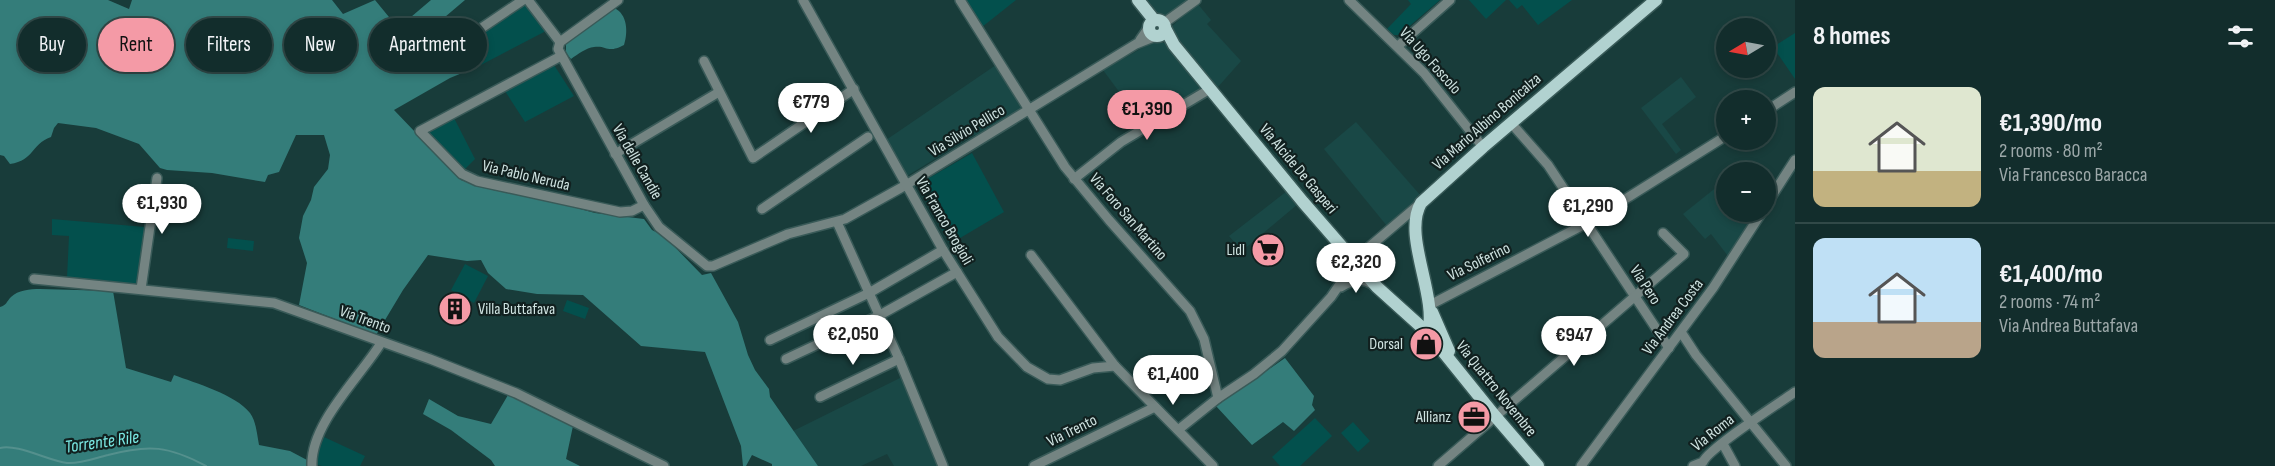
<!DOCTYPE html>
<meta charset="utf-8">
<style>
:root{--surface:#122d2c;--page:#1f3938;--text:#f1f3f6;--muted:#9ca8a9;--line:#314948;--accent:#f49aa6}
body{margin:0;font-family:"Sofia Sans Condensed",sans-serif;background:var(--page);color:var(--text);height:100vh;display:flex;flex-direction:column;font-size:22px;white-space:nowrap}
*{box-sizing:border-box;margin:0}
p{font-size:20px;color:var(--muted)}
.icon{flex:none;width:33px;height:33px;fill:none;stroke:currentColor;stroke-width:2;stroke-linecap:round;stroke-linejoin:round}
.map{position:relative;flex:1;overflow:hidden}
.side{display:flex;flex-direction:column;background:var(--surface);width:480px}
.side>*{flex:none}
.hud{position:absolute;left:18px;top:18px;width:570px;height:54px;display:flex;gap:12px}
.needle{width:39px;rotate:260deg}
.fabs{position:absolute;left:1716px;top:18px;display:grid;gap:12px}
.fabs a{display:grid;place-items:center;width:60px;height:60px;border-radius:50%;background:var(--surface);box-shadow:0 3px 9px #0003,0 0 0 2px var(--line);font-size:30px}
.price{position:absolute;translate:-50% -51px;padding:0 14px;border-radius:21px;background:#fff;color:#222;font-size:20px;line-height:39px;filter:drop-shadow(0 2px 3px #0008)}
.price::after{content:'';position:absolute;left:50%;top:36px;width:18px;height:14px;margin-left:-9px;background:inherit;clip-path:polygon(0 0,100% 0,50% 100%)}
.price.active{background:var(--accent);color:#111}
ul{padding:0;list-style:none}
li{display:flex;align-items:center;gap:18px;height:150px;padding:0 18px}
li+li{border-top:2px solid var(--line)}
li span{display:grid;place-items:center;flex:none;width:168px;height:120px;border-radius:12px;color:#555}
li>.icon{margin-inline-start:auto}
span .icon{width:72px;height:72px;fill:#fffc;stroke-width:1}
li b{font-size:26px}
h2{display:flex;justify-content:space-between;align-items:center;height:72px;padding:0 18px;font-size:26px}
.chip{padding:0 21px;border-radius:27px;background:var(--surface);box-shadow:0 3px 9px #0003,0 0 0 2px var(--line);font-size:21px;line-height:54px}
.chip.active{background:var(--accent);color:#111}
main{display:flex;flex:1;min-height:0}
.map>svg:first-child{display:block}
</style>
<main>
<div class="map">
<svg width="1795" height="466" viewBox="0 0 1795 466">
<rect width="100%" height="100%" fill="#183c3a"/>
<!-- built -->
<g fill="#194846">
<polygon points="1143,0 1188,0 1167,17 1155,13"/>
<polygon points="1197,3 1211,20 1207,24 1241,61 1217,88 1168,30"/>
<polygon points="1151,43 1166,43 1202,87 1201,90 1143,124 1103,70"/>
<polygon points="996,65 1021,104 1021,109 976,136 974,135 907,176 886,140"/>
<polygon points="1681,77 1696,97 1662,124 1681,150 1676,154 1641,108"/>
<polygon points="1356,122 1421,196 1387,226 1324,149"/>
<polygon points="1723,182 1726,186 1726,212 1749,212 1754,217 1728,256 1711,234 1705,239 1683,214"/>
<polygon points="1287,191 1298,204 1242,251 1229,236"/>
<polygon points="902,377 939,466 894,466 887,454 861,466 818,466 793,431"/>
</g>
<!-- green -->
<g fill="#03504d">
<polygon points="965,0 1016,0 982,27"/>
<polygon points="1408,0 1440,0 1399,35 1394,35 1387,29 1411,4"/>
<polygon points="1469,0 1506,0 1486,19"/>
<polygon points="1509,0 1572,0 1538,25 1522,5 1517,9"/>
<polygon points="526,3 547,27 544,32 479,66 474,54 474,37"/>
<polygon points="1795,33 1795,79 1773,47"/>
<polygon points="554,65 574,96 525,122 505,91"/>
<polygon points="454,118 475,159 463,171 425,130"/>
<polygon points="972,153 1004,212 950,244 917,185"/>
<polygon points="52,219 145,227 137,284 67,278 69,236 52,235"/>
<polygon points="228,238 254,241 253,251 227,248"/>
<polygon points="465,264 488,276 474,303 451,290"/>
<polygon points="567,300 589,308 585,319 563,311"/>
<polygon points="1315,418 1332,436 1300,466 1280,466 1272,457"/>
<polygon points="1353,422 1370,441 1358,452 1341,433"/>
<polygon points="324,437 365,456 360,466 322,466 314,464"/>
</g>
<!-- forest -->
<g fill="#347d7a">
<path d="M0,0H108L129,9L132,0H332L343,14L375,0L398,28L431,0H465L432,28L461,65L474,54L479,66L450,78L394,110L461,180L493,190L547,200L595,213L644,219L652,230L664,236L702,275L711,273L738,322L748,355L755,370L769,389L770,397L818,466H772V464L752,455L746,466H743L741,446L705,352L641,346L583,295L537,294L506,289L488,273L481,260L467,261L428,255L403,290L376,335L299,305L307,263L299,238L303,216L311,200L314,187L328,169L330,155L324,135H296L279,172L268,175L265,182L212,173L167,170L160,168L139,144L96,128L58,123L54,128L51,137C30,145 35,160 10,164L4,156L0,155Z"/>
<path d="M614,8C628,14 628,33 624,45C607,54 607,45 594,47C586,48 578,54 571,59L566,53V44Z"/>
<path d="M40,289L113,291L126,368L171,382L174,375C195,383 235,394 250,413C256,421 257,434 259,445L290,451L307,460L308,466H0V307C7,305 6,302 11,297C18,290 30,289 40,289Z"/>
<polygon points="1285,358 1314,396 1312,405 1315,410 1294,431 1283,422 1252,445 1216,406"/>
<polygon points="508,395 573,426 566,459 580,466 495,466 491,460 451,430 423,414 429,399 458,416 491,424"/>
</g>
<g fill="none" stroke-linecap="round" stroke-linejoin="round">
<!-- stream -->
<path stroke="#54908d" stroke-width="2" d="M0,448C16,443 49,461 67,463C81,464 95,458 108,455C149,444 169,446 206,466"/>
<!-- minor casing -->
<g stroke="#395a58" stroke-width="12">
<g id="minor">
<polyline points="528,0 560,42"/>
<polyline points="618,0 560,42 558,49 644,205 659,227 707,266 713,266 788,234 845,219 906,185 1136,44 1156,36"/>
<polyline points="803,0 943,250 998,337 1027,367 1048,379 1060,380 1093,368 1115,366"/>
<polyline points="960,0 1065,167 1109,220 1190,311 1204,339 1218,398"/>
<polyline points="1349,0 1424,73 1483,147"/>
<polyline points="1164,23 1196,0"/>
<polyline points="483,27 523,0"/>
<polyline points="1140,40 1149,27"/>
<polyline points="1398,46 1450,0"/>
<polyline points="561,56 420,131 462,174 477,181 620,212 632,211 644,205"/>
<polyline points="704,61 753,158 854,89"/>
<polyline points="1766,111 1795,92"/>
<polyline points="1511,123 1548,165 1669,348"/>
<polyline points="615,154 719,92"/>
<polyline points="1074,179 1121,142 1210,89"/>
<polyline points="1766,205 1795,160"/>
<polyline points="762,209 868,137"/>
<polyline points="837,222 899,359 943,466"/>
<polyline points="1031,255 1115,366 1213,466"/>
<polyline points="34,279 274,303 430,359 516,393 664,466"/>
<path d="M1341,287C1351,281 1361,277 1372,284"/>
<polyline points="141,289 157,178"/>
<polyline points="1430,305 1587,223 1726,136"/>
<polyline points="1681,332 1696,355 1786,466"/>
<polyline points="770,340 869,293 943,250"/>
<polyline points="786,359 880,315 957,272"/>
<polyline points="820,397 899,359"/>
<polyline points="1178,430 1218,398 1254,374 1282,351 1331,297 1351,268 1355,259 1421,203"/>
<polyline points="1723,444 1735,466"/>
<path d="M312,466C310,424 360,377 381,343"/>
<polyline points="1034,466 1155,407"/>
<polyline points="1438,466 1684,254 1663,233"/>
<polyline points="1581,466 1713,288 1762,212"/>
<path d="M1693,466L1703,462C1708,449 1779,403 1795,392"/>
</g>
</g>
<!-- major casing -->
<g stroke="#395a58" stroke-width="15">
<g id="major">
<polyline points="1138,0 1154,20"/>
<circle cx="1157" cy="28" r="8"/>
<polyline points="1165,28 1174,45 1303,202 1377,287 1428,333 1495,416 1538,466"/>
<polyline points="1432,312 1449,351"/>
<path d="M1428,333C1438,295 1402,236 1421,203L1483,147L1656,0"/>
</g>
</g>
<!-- minor -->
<use href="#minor" stroke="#748482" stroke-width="9"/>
<!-- major -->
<use href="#major" stroke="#b1d2d0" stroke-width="12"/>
</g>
<!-- icons -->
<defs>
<g id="supermarket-disc" transform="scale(1.725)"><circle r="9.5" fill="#f49aa6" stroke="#11201f"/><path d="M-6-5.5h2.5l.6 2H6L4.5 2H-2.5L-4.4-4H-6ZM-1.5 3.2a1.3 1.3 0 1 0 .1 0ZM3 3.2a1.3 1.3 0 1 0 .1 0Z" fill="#111"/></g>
<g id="building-disc" transform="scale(1.725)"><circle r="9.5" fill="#f49aa6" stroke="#11201f"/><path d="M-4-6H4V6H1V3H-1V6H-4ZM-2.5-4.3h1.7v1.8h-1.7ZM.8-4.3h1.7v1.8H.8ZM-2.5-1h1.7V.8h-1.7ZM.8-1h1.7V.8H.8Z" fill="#111"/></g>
<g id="shop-disc" transform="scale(1.725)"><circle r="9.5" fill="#f49aa6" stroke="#11201f"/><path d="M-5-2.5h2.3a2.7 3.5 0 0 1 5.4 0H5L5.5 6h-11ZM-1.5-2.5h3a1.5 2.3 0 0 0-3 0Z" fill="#111"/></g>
<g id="office-disc" transform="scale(1.725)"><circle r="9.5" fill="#f49aa6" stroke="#11201f"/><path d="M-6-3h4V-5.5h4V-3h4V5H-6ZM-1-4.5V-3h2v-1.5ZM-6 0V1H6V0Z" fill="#111"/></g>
</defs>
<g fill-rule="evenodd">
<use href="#supermarket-disc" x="1268" y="250"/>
<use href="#building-disc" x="455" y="309"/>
<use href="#shop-disc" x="1426" y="344"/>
<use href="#office-disc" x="1474" y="417"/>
</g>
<g text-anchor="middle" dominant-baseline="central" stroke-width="4.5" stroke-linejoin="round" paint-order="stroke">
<!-- street labels -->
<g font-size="16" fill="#cfe3e1" stroke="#11201f">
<text transform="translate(1430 61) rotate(48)">Via Ugo Foscolo</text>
<text transform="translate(1487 122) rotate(-41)">Via Mario Albino Bonicalza</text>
<text transform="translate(967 131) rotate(-31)">Via Silvio Pellico</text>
<text transform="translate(637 162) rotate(60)">Via delle Candie</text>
<text transform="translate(1298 169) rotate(50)">Via Alcide De Gasperi</text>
<text transform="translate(526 176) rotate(13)">Via Pablo Neruda</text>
<text transform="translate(1128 217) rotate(49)">Via Foro San Martino</text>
<text transform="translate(944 221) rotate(60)">Via Franco Brogioli</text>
<text transform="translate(1479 262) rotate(-26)">Via Solferino</text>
<text transform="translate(1645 285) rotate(57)">Via Pero</text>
<text transform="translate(1673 317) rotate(-53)">Via Andrea Costa</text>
<text transform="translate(365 320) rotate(20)">Via Trento</text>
<text transform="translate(1496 389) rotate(51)">Via Quattro Novembre</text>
<text transform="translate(1072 431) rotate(-26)">Via Trento</text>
<text transform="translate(1713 433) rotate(-38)">Via Roma</text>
</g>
<!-- poi labels -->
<g font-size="16" fill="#cfe3e1" stroke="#11201f" text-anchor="end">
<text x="1245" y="250">Lidl</text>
<text x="478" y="309" text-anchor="start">Villa Buttafava</text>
<text x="1403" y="344">Dorsal</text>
<text x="1451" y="417">Allianz</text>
</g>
<!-- water labels -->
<g font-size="18" font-style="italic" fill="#7beae5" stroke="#11201f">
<text transform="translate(102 442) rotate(-8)">Torrente Rile</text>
</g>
</g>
</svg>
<div class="fabs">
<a><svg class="needle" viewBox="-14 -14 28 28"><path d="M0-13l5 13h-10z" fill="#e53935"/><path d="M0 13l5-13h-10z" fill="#9ca8a9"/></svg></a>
<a>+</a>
<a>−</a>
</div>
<b class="price" style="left:811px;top:134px">€779</b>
<b class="price active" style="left:1147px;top:141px">€1,390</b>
<b class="price" style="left:162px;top:235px">€1,930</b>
<b class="price" style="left:1588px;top:238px">€1,290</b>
<b class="price" style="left:1356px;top:294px">€2,320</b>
<b class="price" style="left:853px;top:366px">€2,050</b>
<b class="price" style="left:1574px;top:367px">€947</b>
<b class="price" style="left:1173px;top:406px">€1,400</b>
<div class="hud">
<a class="chip">Buy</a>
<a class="chip active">Rent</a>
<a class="chip">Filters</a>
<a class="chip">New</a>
<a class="chip">Apartment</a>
</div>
</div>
<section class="side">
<h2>8 homes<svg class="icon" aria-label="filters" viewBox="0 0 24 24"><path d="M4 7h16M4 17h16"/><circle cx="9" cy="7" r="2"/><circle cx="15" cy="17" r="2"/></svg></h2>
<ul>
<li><span style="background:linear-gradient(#dfe7d0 70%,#c2b280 0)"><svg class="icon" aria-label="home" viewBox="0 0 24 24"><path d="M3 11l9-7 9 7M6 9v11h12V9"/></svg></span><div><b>€1,390/mo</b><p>2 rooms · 80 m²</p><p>Via Francesco Baracca</p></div></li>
<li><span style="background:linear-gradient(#bfe0f5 70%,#b9a48a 0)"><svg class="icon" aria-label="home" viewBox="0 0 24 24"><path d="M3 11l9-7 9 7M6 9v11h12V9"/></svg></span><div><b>€1,400/mo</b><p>2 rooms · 74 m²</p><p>Via Andrea Buttafava</p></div></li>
</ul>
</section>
</main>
